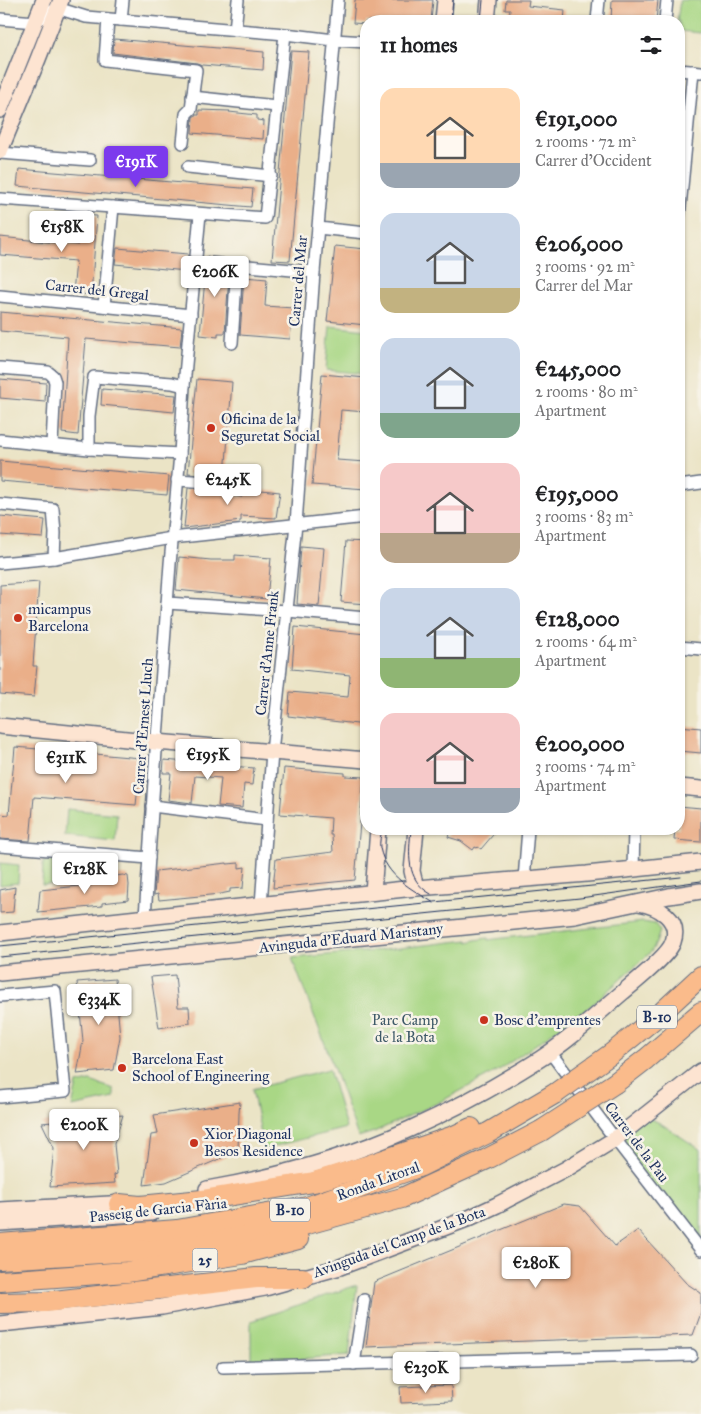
<!DOCTYPE html>
<meta charset="utf-8">
<style>
:root{--surface:#fff;--page:#f2f2f2;--text:#202124;--muted:#757577;--accent:#7c3aed}
body{margin:0;font-family:"IM FELL Great Primer",serif;background:var(--page);color:var(--text);height:100vh;display:flex;flex-direction:column;font-size:19px;white-space:nowrap}
*{box-sizing:border-box;margin:0}
p{font-size:16px;color:var(--muted)}
.icon{flex:none;width:28px;height:28px;fill:none;stroke:currentColor;stroke-width:2;stroke-linecap:round;stroke-linejoin:round}
.map{position:relative;flex:1;overflow:hidden}
.panel{position:absolute;left:360px;top:15px;width:325px;height:820px;display:flex;flex-direction:column;background:var(--surface);border-radius:20px;box-shadow:0 1px 4px #0004}
.panel>*{flex:none}
.price{position:absolute;translate:-50% -42px;padding:0 11px;border-radius:5px;background:#fff;color:#222;font-size:16px;line-height:32px;filter:drop-shadow(0 1px 2px #0008)}
.price::after{content:'';position:absolute;left:50%;top:30px;width:15px;height:11px;margin-left:-8px;background:inherit;clip-path:polygon(0 0,100% 0,50% 100%)}
.price.selected{background:var(--accent);color:#fff}
ul{padding:0;list-style:none}
li{display:flex;align-items:center;gap:15px;height:125px;padding:0 20px}
li span{display:grid;place-items:center;flex:none;width:140px;height:100px;border-radius:15px;color:#555}
li>.icon{margin-inline-start:auto}
span .icon{width:60px;height:60px;fill:#fffc;stroke-width:1}
li b{font-size:21px}
h2{display:flex;justify-content:space-between;align-items:center;height:60px;padding:0 20px;font-size:21px}
.map>svg:first-child{display:block}
</style>
<div class="map">
<svg width="701" height="1414" viewBox="0 0 701 1414">
<rect width="100%" height="100%" fill="#f7f3e8"/>
<filter id="ink" filterUnits="userSpaceOnUse"><feTurbulence type="fractalNoise" baseFrequency=".02" numOctaves="2"/><feDisplacementMap in="SourceGraphic" scale="10" xChannelSelector="R" yChannelSelector="G"/><feConvolveMatrix kernelMatrix="1 2 1 2 8 2 1 2 1" color-interpolation-filters="sRGB"/></filter>
<filter id="wash" filterUnits="userSpaceOnUse"><feTurbulence type="fractalNoise" baseFrequency=".0096" numOctaves="4" result="noise"/><feDisplacementMap in="SourceGraphic" scale="20" xChannelSelector="R" yChannelSelector="G"/><feGaussianBlur stdDeviation="1.12" result="paint"/><feColorMatrix in="noise" values="0 0 0 0 0 0 0 0 0 0 0 0 0 0 0 0 0 1.4 0 .05"/><feComposite in="paint" operator="in"/></filter>
<g filter="url(#wash)">
<rect width="100%" height="100%" fill="#ebe4c6"/>
<!-- green -->
<g fill="#a9d785" stroke="#628372">
<polygon points="680,0 701,0 701,33 679,31 679,21 677,21"/>
<polygon points="330,326 366,330 366,374 326,370"/>
<polygon points="67,809 117,814 115,841 65,836"/>
<polygon points="79,859 107,861 106,873 99,874 98,881 42,885 43,862"/>
<polygon points="0,863 19,865 18,883 0,885"/>
<polygon points="643,922 655,924 660,931 656,943 651,952 592,1005 499,1070 440,1102 374,1132 358,1137 328,1052 292,958 374,951 468,940 468,942 475,940 488,938 488,940 495,939"/>
<polygon points="329,1069 346,1128 264,1149 252,1089"/>
<polygon points="90,1081 114,1089 114,1098 72,1107 77,1084"/>
<polygon points="643,1116 660,1123 701,1150 701,1250 615,1139"/>
<polygon points="357,1285 349,1355 251,1363 251,1321"/>
</g>
<g id="blocks">
<!-- building -->
<g fill="#eaaf89">
<polygon points="355,0 433,0 431,21 366,21 366,24 353,23"/>
<polygon points="506,0 529,0 528,6 565,10 564,21 509,20 510,10 505,10"/>
<polygon points="612,0 658,0 656,21 611,21"/>
<polygon points="114,39 264,52 263,70 202,65 197,63 113,53"/>
<polygon points="291,51 309,52 290,261 272,260"/>
<polygon points="199,110 230,111 229,112 257,115 257,120 264,121 263,139 192,133 193,117 196,115 199,115"/>
<polygon points="19,169 253,189 251,207 17,186"/>
<polygon points="81,215 97,216 91,295 73,293 76,261 0,255 0,237 78,245"/>
<polygon points="335,246 366,249 366,325 327,321"/>
<polygon points="117,248 188,254 186,271 115,264"/>
<polygon points="207,256 224,258 223,275 229,275 225,333 218,333 218,337 200,335"/>
<polygon points="244,277 267,279 265,306 293,308 290,339 240,335"/>
<polygon points="0,312 182,328 180,347 86,339 78,435 62,433 68,337 0,331"/>
<polygon points="322,374 366,378 366,412 341,410 337,460 366,462 366,489 312,485"/>
<polygon points="0,379 46,383 45,402 0,398"/>
<polygon points="197,379 232,382 225,476 188,473"/>
<polygon points="102,389 176,395 174,412 101,405"/>
<polygon points="0,461 169,476 167,495 0,481"/>
<polygon points="188,488 224,490 224,494 242,497 242,488 280,492 276,518 241,516 241,521 184,528"/>
<polygon points="0,516 45,520 43,538 0,535"/>
<polygon points="346,541 366,542 366,604 341,602"/>
<polygon points="301,546 324,548 319,606 297,604"/>
<polygon points="235,555 271,558 267,599 176,590 179,557 211,560 235,560"/>
<polygon points="39,582 33,666 37,666 34,697 0,694 0,585"/>
<polygon points="295,627 366,634 366,725 288,716 290,692 348,697 350,675 292,669"/>
<polygon points="679,726 701,728 701,753 679,751"/>
<polygon points="15,747 141,758 136,805 34,797 30,841 0,839 0,814 9,815"/>
<polygon points="164,760 254,768 252,785 244,784 242,808 218,806 221,778 195,776 192,803 168,800 171,773 163,773"/>
<polygon points="284,768 345,773 345,776 364,777 355,880 273,888 276,859 333,852 332,835 330,835 331,818 280,814"/>
<polygon points="679,806 701,808 701,842 674,840 675,829 679,829"/>
<polygon points="450,829 498,829 481,849 478,847 477,848 475,847 473,850 461,841 448,837"/>
<polygon points="227,863 227,864 239,863 239,868 245,867 243,888 230,889 230,892 220,894 159,900 158,894 154,895 156,871"/>
<polygon points="123,875 128,876 129,885 128,900 102,903 102,906 38,912 40,890 99,884 99,878"/>
<polygon points="15,887 13,912 0,913 0,890"/>
<polygon points="175,975 178,1007 189,1007 190,1023 159,1028 151,977"/>
<polygon points="115,979 120,1037 114,1070 77,1074 83,1041 77,982"/>
<polygon points="240,1102 239,1113 238,1151 166,1182 144,1185 151,1135 158,1134 154,1115"/>
<polygon points="123,1115 114,1144 117,1174 114,1175 115,1183 50,1187 54,1148 42,1123"/>
<polygon points="564,1204 580,1206 615,1246 638,1230 686,1283 701,1293 701,1313 693,1335 366,1347 374,1282"/>
<polygon points="451,1385 452,1401 401,1403 400,1387"/>
</g>
</g>
</g>
<g filter="url(#ink)">
<use href="#blocks" fill-opacity="0" stroke="#646e82" stroke-width="1"/>
<g fill="none" stroke-linecap="round" stroke-linejoin="round">
<!-- street casing -->
<g stroke="#646e82" stroke-width="14">
<g id="street">
<polyline points="0,19 35,22 57,8 86,17 285,34 334,40 366,42"/>
<polyline points="108,19 105,60 196,70 191,109 186,114 183,143"/>
<polyline points="121,20 123,0"/>
<polyline points="597,21 599,0"/>
<polyline points="665,21 667,0"/>
<polyline points="235,30 238,0"/>
<polyline points="679,70 701,72"/>
<polyline points="192,97 277,106"/>
<polyline points="0,153 90,160"/>
<polyline points="188,167 271,176"/>
<polyline points="0,199 265,218 285,34"/>
<polyline points="679,218 693,71"/>
<polyline points="318,228 366,233"/>
<polyline points="0,296 191,315"/>
<polyline points="104,306 113,207"/>
<polyline points="232,343 237,265 314,272"/>
<polyline points="0,368 48,372 53,376 55,382 52,445"/>
<polyline points="0,440 89,449 180,454"/>
<polyline points="89,449 89,416 94,377 172,383 184,386"/>
<polyline points="177,480 224,483"/>
<polyline points="679,486 701,483"/>
<polyline points="0,504 53,509 55,533 54,558"/>
<polyline points="0,563 54,558 172,538 366,517"/>
<polyline points="167,603 287,611 366,618"/>
<polyline points="679,647 701,649"/>
<polyline points="152,806 267,820"/>
<polyline points="0,846 149,858"/>
<polyline points="633,869 634,829"/>
<polyline points="524,880 528,829"/>
<polyline points="261,905 272,752 296,524 314,272 338,0"/>
<polyline points="145,917 156,751 170,564 180,454 184,386 200,214"/>
<polyline points="0,996 55,991 65,1091 0,1097"/>
<polyline points="550,1052 615,1139 701,1250"/>
<polyline points="354,1364 364,1300"/>
<polyline points="223,1367 691,1355"/>
</g>
</g>
<!-- secondary casing -->
<g stroke="#646e82" stroke-width="18">
<g id="secondary">
<polyline points="443,21 445,0"/>
<polyline points="487,21 489,0"/>
<polyline points="0,110 44,0"/>
<polyline points="0,151 38,59 61,0"/>
<polyline points="0,726 156,742 366,760"/>
<polyline points="679,787 701,789"/>
<polyline points="416,888 412,871 416,829"/>
<polyline points="373,892 378,829"/>
<polyline points="0,933 405,889 587,874 701,862"/>
<polyline points="0,973 575,916 669,896 701,891"/>
<path d="M207,1189C277,1177 346,1158 410,1129C455,1109 499,1085 540,1059C570,1040 596,1015 623,992C634,983 669,955 673,942C681,919 658,906 639,903"/>
<polyline points="0,1210 128,1203"/>
<polyline points="0,1223 151,1213"/>
<polyline points="0,1324 162,1307 265,1288 340,1267 467,1219 497,1205 566,1169 615,1139 701,1071"/>
</g>
</g>
<!-- highway casing -->
<g stroke="#646e82" stroke-width="22">
<g id="highway">
<polyline points="611,1054 660,1014 701,976"/>
<polyline points="615,1083 646,1059 701,1012"/>
<polyline points="119,1204 140,1206 202,1200 314,1182 369,1165 454,1136 471,1128"/>
<polyline points="0,1244 177,1230 307,1207 421,1166 488,1133 556,1093"/>
<polyline points="0,1259 153,1250 203,1244 300,1226 402,1198 487,1159 541,1131"/>
<polyline points="0,1281 127,1272 242,1254 298,1239"/>
<polyline points="0,1303 45,1302 256,1278 303,1278"/>
</g>
</g>
<!-- street -->
<use href="#street" stroke="#fff" stroke-width="11"/>
<!-- secondary -->
<use href="#secondary" stroke="#fde4d1" stroke-width="15"/>
<!-- highway -->
<use href="#highway" stroke="#fabb8b" stroke-width="20"/>
<!-- tram -->
<g stroke="#1b2f5e" stroke-width="1">
<polyline points="451,21 453,0"/>
<polyline points="481,21 483,0"/>
<path d="M382,829C381,835 379,842 380,848C386,877 412,889 434,903"/>
<path d="M411,829C409,853 405,880 431,894"/>
<polyline points="0,946 681,877"/>
<polyline points="0,957 580,898 701,881"/>
</g>
<!-- highway-bridge casing -->
<g stroke="#646e82" stroke-width="22" stroke-linecap="butt">
<g id="highway-bridge">
<polyline points="556,1093 611,1054"/>
<polyline points="541,1131 615,1083"/>
</g>
</g>
<!-- highway-bridge -->
<use href="#highway-bridge" stroke="#fabb8b" stroke-width="20"/>
</g>
</g>
<!-- markers -->
<g fill="#c8321e" stroke="#f7f3e8" stroke-width="2">
<circle cx="211" cy="428" r="5"/>
<circle cx="18" cy="618" r="5"/>
<circle cx="484" cy="1020" r="5"/>
<circle cx="122" cy="1068" r="5"/>
<circle cx="194" cy="1143" r="5"/>
</g>
<g text-anchor="middle" dominant-baseline="central" stroke-width="5" stroke-linejoin="round" paint-order="stroke">
<!-- shield labels -->
<g fill="#f7f3e8" stroke="#5d6a87" stroke-width="1">
<rect x="637" y="1005.5" width="40" height="23" rx="4"/>
<rect x="270" y="1198.5" width="40" height="23" rx="4"/>
<rect x="192.5" y="1248.5" width="25" height="23" rx="4"/>
</g>
<g font-size="14" font-weight="bold" fill="#1b2f5e">
<text x="657" y="1017">B-10</text>
<text x="290" y="1210">B-10</text>
<text x="205" y="1260">25</text>
</g>
<!-- street labels -->
<g font-size="15" fill="#1b2f5e" stroke="#f7f3e8">
<text transform="translate(298 281) rotate(-85)">Carrer del Mar</text>
<text transform="translate(97 290) rotate(6)">Carrer del Gregal</text>
<text transform="translate(267 653) rotate(-84)">Carrer d'Anne Frank</text>
<text transform="translate(143 726) rotate(-86)">Carrer d'Ernest Lluch</text>
<text transform="translate(351 938) rotate(-6)">Avinguda d'Eduard Maristany</text>
<text transform="translate(637 1142) rotate(53)">Carrer de la Pau</text>
<text transform="translate(378 1181) rotate(-20)">Ronda Litoral</text>
<text transform="translate(158 1210) rotate(-6)">Passeig de Garcia Fària</text>
<text transform="translate(399 1242) rotate(-20)">Avinguda del Camp de la Bota</text>
</g>
<!-- poi labels -->
<g font-size="15" fill="#1b2f5e" stroke="#f7f3e8" text-anchor="start">
<text x="221" y="419">Oficina de la<tspan x="221" dy="17">Seguretat Social</tspan></text>
<text x="28" y="609">micampus<tspan x="28" dy="17">Barcelona</tspan></text>
<text x="494" y="1020">Bosc d'emprentes</text>
<text x="132" y="1059">Barcelona East<tspan x="132" dy="17">School of Engineering</tspan></text>
<text x="204" y="1134">Xior Diagonal<tspan x="204" dy="17">Besos Residence</tspan></text>
</g>
<!-- park labels -->
<g font-size="15" fill="#3e5968" stroke="#f7f3e8">
<text x="405" y="1020">Parc Camp<tspan x="405" dy="17">de la Bota</tspan></text>
</g>
</g>
</svg>
<b class="price selected" style="left:136px;top:188px">€191K</b>
<b class="price" style="left:62px;top:253px">€158K</b>
<b class="price" style="left:215px;top:298px">€206K</b>
<b class="price" style="left:228px;top:506px">€245K</b>
<b class="price" style="left:208px;top:781px">€195K</b>
<b class="price" style="left:66px;top:784px">€311K</b>
<b class="price" style="left:85px;top:895px">€128K</b>
<b class="price" style="left:99px;top:1026px">€334K</b>
<b class="price" style="left:84px;top:1151px">€200K</b>
<b class="price" style="left:536px;top:1289px">€280K</b>
<b class="price" style="left:426px;top:1394px">€230K</b>
<section class="panel">
<h2>11 homes<svg class="icon" aria-label="filters" viewBox="0 0 24 24"><path d="M4 7h16M4 17h16"/><circle cx="9" cy="7" r="2"/><circle cx="15" cy="17" r="2"/></svg></h2>
<ul>
<li><span style="background:linear-gradient(#ffd9b3 75%,#9aa5b1 0)"><svg class="icon" aria-label="home" viewBox="0 0 24 24"><path d="M3 11l9-7 9 7M6 9v11h12V9"/></svg></span><div><b>€191,000</b><p>2 rooms · 72 m²</p><p>Carrer d'Occident</p></div></li>
<li><span style="background:linear-gradient(#c9d6e8 75%,#c2b280 0)"><svg class="icon" aria-label="home" viewBox="0 0 24 24"><path d="M3 11l9-7 9 7M6 9v11h12V9"/></svg></span><div><b>€206,000</b><p>3 rooms · 92 m²</p><p>Carrer del Mar</p></div></li>
<li><span style="background:linear-gradient(#c9d6e8 75%,#7fa58c 0)"><svg class="icon" aria-label="home" viewBox="0 0 24 24"><path d="M3 11l9-7 9 7M6 9v11h12V9"/></svg></span><div><b>€245,000</b><p>2 rooms · 80 m²</p><p>Apartment</p></div></li>
<li><span style="background:linear-gradient(#f6c9c9 70%,#b9a48a 0)"><svg class="icon" aria-label="home" viewBox="0 0 24 24"><path d="M3 11l9-7 9 7M6 9v11h12V9"/></svg></span><div><b>€195,000</b><p>3 rooms · 83 m²</p><p>Apartment</p></div></li>
<li><span style="background:linear-gradient(#c9d6e8 70%,#8fb573 0)"><svg class="icon" aria-label="home" viewBox="0 0 24 24"><path d="M3 11l9-7 9 7M6 9v11h12V9"/></svg></span><div><b>€128,000</b><p>2 rooms · 64 m²</p><p>Apartment</p></div></li>
<li><span style="background:linear-gradient(#f6c9c9 75%,#9aa5b1 0)"><svg class="icon" aria-label="home" viewBox="0 0 24 24"><path d="M3 11l9-7 9 7M6 9v11h12V9"/></svg></span><div><b>€200,000</b><p>3 rooms · 74 m²</p><p>Apartment</p></div></li>
</ul>
</section>
</div>
